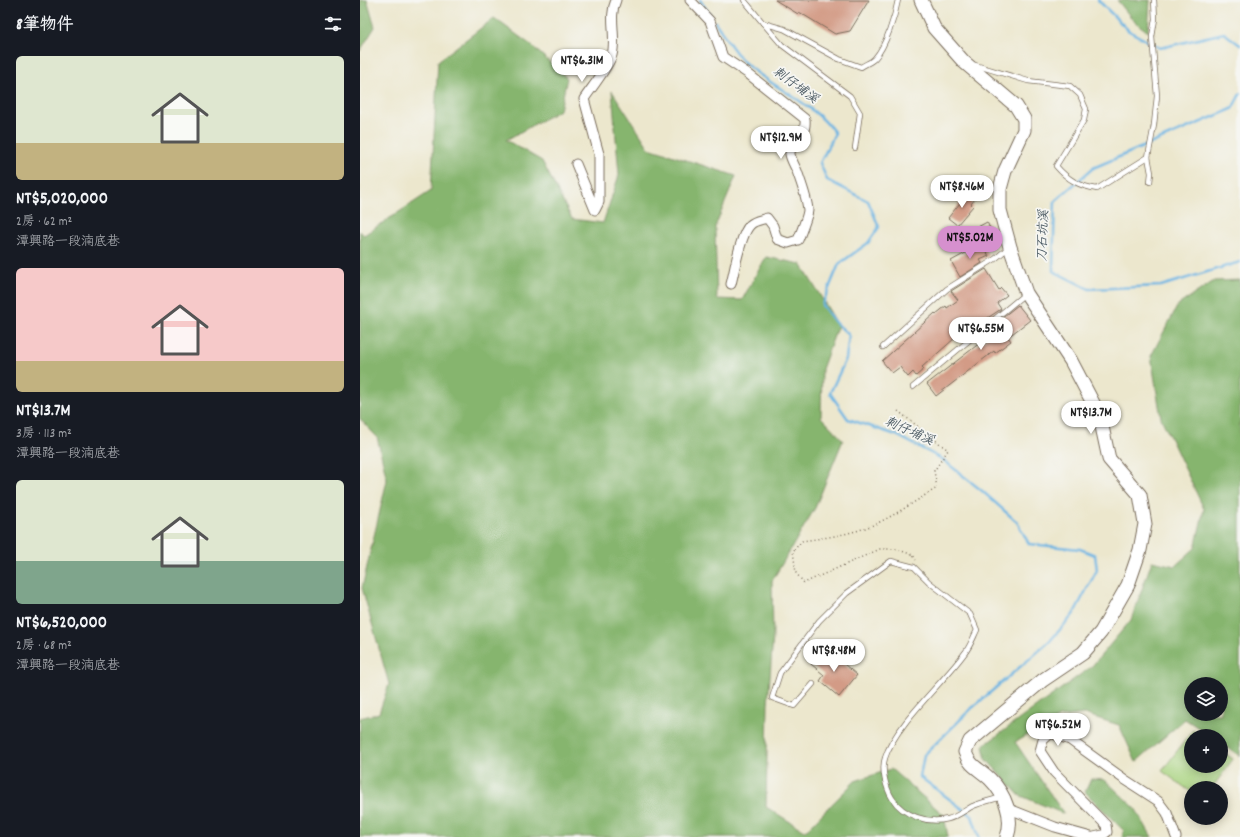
<!DOCTYPE html>
<html lang="zh-TW">
<meta charset="utf-8">
<style>
:root{--surface:#171b24;--page:#20242c;--text:#f1f3f6;--muted:#9ea1a6;--accent:#d690ce}
body{margin:0;font-family:Dekko,"LXGW WenKai TC",sans-serif;background:var(--page);color:var(--text);height:100vh;display:flex;flex-direction:column;font-size:15px;white-space:nowrap}
*{box-sizing:border-box;margin:0}
p{font-size:13px;color:var(--muted)}
.icon{flex:none;width:22px;height:22px;fill:none;stroke:currentColor;stroke-width:2;stroke-linecap:round;stroke-linejoin:round}
.map{position:relative;flex:1;overflow:hidden}
.sheet{display:flex;flex-direction:column;background:var(--surface);width:360px}
.sheet>*{flex:none}
.fabs{position:absolute;left:824px;top:677px;display:grid;gap:8px}
.fabs a{display:grid;place-items:center;width:44px;height:44px;border-radius:50%;background:var(--surface);box-shadow:0 2px 10px #0003;font-size:20px}
.price{position:absolute;translate:-50% -34px;padding:0 9px;border-radius:14px;background:#fff;color:#222;font-size:13px;line-height:26px;filter:drop-shadow(0 1px 2px #0008)}
.price::after{content:'';position:absolute;left:50%;top:24px;width:12px;height:9px;margin-left:-6px;background:inherit;clip-path:polygon(0 0,100% 0,50% 100%)}
.price.on{background:var(--accent);color:#111}
ul{padding:0;list-style:none}
li{display:grid;align-content:center;gap:8px;height:212px;padding:0 16px}
li span{display:grid;place-items:center;height:124px;border-radius:6px;color:#555}
li>.icon{margin-inline-start:auto}
span .icon{width:72px;height:72px;fill:#fffc;stroke-width:1}
li b{font-size:17px}
h2{display:flex;justify-content:space-between;align-items:center;height:48px;padding:0 16px;font-size:17px}
main{display:flex;flex:1;min-height:0}
.map>svg:first-child{display:block}
</style>
<main>
<section class="sheet">
<h2>8筆物件<svg class="icon" aria-label="filters" viewBox="0 0 24 24"><path d="M4 7h16M4 17h16"/><circle cx="9" cy="7" r="2"/><circle cx="15" cy="17" r="2"/></svg></h2>
<ul>
<li><span style="background:linear-gradient(#dfe7d0 70%,#c2b280 0)"><svg class="icon" aria-label="home" viewBox="0 0 24 24"><path d="M3 11l9-7 9 7M6 9v11h12V9"/></svg></span><div><b>NT$5,020,000</b><p>2房 · 62 m²</p><p>潭興路一段湳底巷</p></div></li>
<li><span style="background:linear-gradient(#f6c9c9 75%,#c2b280 0)"><svg class="icon" aria-label="home" viewBox="0 0 24 24"><path d="M3 11l9-7 9 7M6 9v11h12V9"/></svg></span><div><b>NT$13.7M</b><p>3房 · 113 m²</p><p>潭興路一段湳底巷</p></div></li>
<li><span style="background:linear-gradient(#dfe7d0 65%,#7fa58c 0)"><svg class="icon" aria-label="home" viewBox="0 0 24 24"><path d="M3 11l9-7 9 7M6 9v11h12V9"/></svg></span><div><b>NT$6,520,000</b><p>2房 · 68 m²</p><p>潭興路一段湳底巷</p></div></li>
</ul>
</section>
<div class="map">
<svg width="880" height="837" viewBox="0 0 880 837">
<rect width="100%" height="100%" fill="#f6f6f2"/>
<filter id="ink" filterUnits="userSpaceOnUse"><feTurbulence type="fractalNoise" baseFrequency=".025" numOctaves="2"/><feDisplacementMap in="SourceGraphic" scale="8" xChannelSelector="R" yChannelSelector="G"/><feConvolveMatrix kernelMatrix="1 2 1 2 8 2 1 2 1" color-interpolation-filters="sRGB"/></filter>
<filter id="wash" filterUnits="userSpaceOnUse"><feTurbulence type="fractalNoise" baseFrequency=".012" numOctaves="4" result="noise"/><feDisplacementMap in="SourceGraphic" scale="16" xChannelSelector="R" yChannelSelector="G"/><feGaussianBlur stdDeviation="0.9" result="paint"/><feColorMatrix in="noise" values="0 0 0 0 0 0 0 0 0 0 0 0 0 0 0 0 0 1.4 0 .05"/><feComposite in="paint" operator="in"/></filter>
<g filter="url(#wash)">
<rect width="100%" height="100%" fill="#ece7cd"/>
<!-- green -->
<polygon fill="#a8d37f" stroke="#727e4e" points="833,730 841,736 831,736 831,766 861,766 861,751 873,759 852,788 831,788 831,792 802,771"/>
<!-- forest -->
<g fill="#86b56e" stroke="#607046" fill-rule="evenodd">
<polygon points="0,0 7,0 15,27 0,51"/>
<polygon points="757,0 790,0 788,32 774,21"/>
<polygon points="134,18 171,45 207,78 200,110 146,140 182,161 212,219 243,223 259,175 252,91 289,148 376,176 355,227 357,299 382,300 406,257 441,264 478,325 462,369 461,417 483,440 455,508 412,581 413,636 408,704 406,807 445,831 495,781 531,769 584,815 588,837 0,837 0,718 19,713 29,684 2,588 27,480 17,437 0,419 0,231 4,235 71,191 78,61"/>
<path d="M880,280V756L861,743V736H851L825,719L776,762L759,725L724,714L699,717L655,742L704,814L659,795L626,759L623,746L732,666L771,620L792,561L815,566L835,548L844,509L801,418L791,356L818,305L854,281ZM831,684H861V714H831Z"/>
<polygon points="731,779 745,780 775,808 792,837 762,837 764,831 725,792"/>
</g>
<g fill="none" stroke-linecap="round" stroke-linejoin="round">
<!-- stream -->
<g stroke="#6ab4e3" stroke-width="2.5">
<polyline points="340,0 350,15"/>
<polyline points="738,0 769,31 800,48 864,33 880,45"/>
<path d="M355,22C365,36 374,53 386,64C415,89 452,102 475,133L460,163L467,180L508,201L519,227L508,243L479,264L462,305L475,322L489,335L486,359L470,393L488,419L536,435L582,459L621,490L657,522L669,544L720,549L735,555L737,570L713,615L689,642L611,709L564,755L560,777L612,816L619,837"/>
<polyline points="880,94 872,109 733,168 695,201 693,271 729,289 801,286 880,262"/>
</g>
</g>
<g id="blocks">
<!-- building -->
<g fill="#d39b86">
<polygon points="415,0 509,0 490,31 475,34 439,12 438,14"/>
<polygon points="608,193 615,199 611,204 613,206 597,225 588,218"/>
<polygon points="627,222 633,235 620,242 614,229"/>
<polygon points="622,244 629,256 620,260 622,263 600,277 591,261"/>
<polygon points="626,269 639,290 641,288 647,295 637,303 641,309 623,321 620,318 607,328 608,330 596,339 595,338 562,367 564,369 556,376 553,372 548,377 540,367 532,373 522,361 575,313 576,314 586,306 587,308 598,300 591,291"/>
<polygon points="658,305 670,320 648,337 651,341 635,353 634,351 576,396 567,384 643,325 639,320"/>
<polygon points="463,651 476,661 478,659 497,675 479,697 460,681 464,675 451,664"/>
</g>
</g>
</g>
<g filter="url(#ink)">
<use href="#blocks" fill-opacity="0" stroke="#796c5b" stroke-width="1"/>
<g fill="none" stroke-linecap="round" stroke-linejoin="round">
<!-- lane casing -->
<g stroke="#796c5b" stroke-width="6">
<g id="lane">
<path d="M384,0L403,23L424,29L479,59L501,67C505,64 512,62 515,58C526,46 535,16 538,0"/>
<polyline points="403,23 422,45 490,96 500,113 495,148"/>
<path d="M615,65L668,81L710,86L720,95L726,109L724,120L696,166C708,180 719,186 737,189L788,157"/>
<polyline points="790,182 791,173 788,157 794,125 797,96 792,37 795,19 794,0"/>
<polyline points="523,347 587,289 635,259 648,248"/>
<polyline points="553,387 666,293"/>
<path d="M453,684L434,706L412,698L420,673L459,621L487,593L531,561L554,567L569,582L610,614L617,630C613,638 610,647 604,654C583,683 535,725 525,758C521,770 526,788 532,798C543,816 568,824 588,819C597,817 605,810 613,806C622,802 632,800 642,797"/>
</g>
</g>
<!-- street casing -->
<g stroke="#796c5b" stroke-width="11">
<g id="street">
<path d="M330,0L350,21L363,57L387,73L445,119C447,141 429,143 430,154C431,160 435,166 437,171C441,183 447,198 448,210C448,214 440,235 438,240L428,243L417,239L413,226L407,218C402,220 395,220 390,225C380,235 375,269 371,284"/>
<path d="M216,164L235,210L239,202V154L224,99C232,87 248,68 252,55C257,36 248,18 256,0"/>
<polyline points="647,808 695,827 731,837"/>
<polyline points="734,837 743,835 747,832 746,825 694,772 680,751 683,740 691,733 710,740 764,779 798,801 807,813 816,837"/>
</g>
</g>
<!-- secondary casing -->
<g stroke="#796c5b" stroke-width="15">
<path id="secondary" d="M561,0L574,28L604,62L656,106L664,119V130L645,171L640,189V210L650,247L666,293L711,361L733,403L741,422L749,459L780,495L785,524L780,550L768,585L741,632L723,653L683,680L610,741L605,752C610,767 619,768 630,779C645,794 654,817 647,837"/>
</g>
<!-- path -->
<path stroke="#796c5b" stroke-width="1.5" stroke-dasharray="1 3" stroke-linecap="butt" d="M538,411L588,450L574,471L577,488C555,501 532,518 508,527C487,535 463,538 442,541L433,551L436,573L444,583L520,549H536L553,555L556,560"/>
<!-- lane -->
<use href="#lane" stroke="#fff" stroke-width="4.5"/>
<!-- street -->
<use href="#street" stroke="#fff" stroke-width="9"/>
<!-- secondary -->
<use href="#secondary" stroke="#fff" stroke-width="13"/>
</g>
</g>
<g text-anchor="middle" dominant-baseline="central" stroke-width="3.5" stroke-linejoin="round" paint-order="stroke">
<!-- water labels -->
<g font-size="13" font-style="italic" fill="#4b5a63" stroke="#f6f6f2">
<text transform="translate(435 86) rotate(36)">刺仔埔溪</text>
<text transform="translate(684 236) rotate(-88)">刀石坑溪</text>
<text transform="translate(549 432) rotate(24)">刺仔埔溪</text>
</g>
</g>
</svg>
<div class="fabs">
<a><svg class="icon" aria-label="layers" viewBox="0 0 24 24"><path d="M12 4l9 5-9 5-9-5zM3 14l9 5 9-5"/></svg></a>
<a>+</a>
<a>−</a>
</div>
<b class="price" style="left:222px;top:83px">NT$6.31M</b>
<b class="price" style="left:421px;top:160px">NT$12.9M</b>
<b class="price" style="left:602px;top:209px">NT$8.46M</b>
<b class="price on" style="left:610px;top:260px">NT$5.02M</b>
<b class="price" style="left:621px;top:351px">NT$6.55M</b>
<b class="price" style="left:731px;top:435px">NT$13.7M</b>
<b class="price" style="left:474px;top:673px">NT$8.48M</b>
<b class="price" style="left:698px;top:747px">NT$6.52M</b>
</div>
</main>
